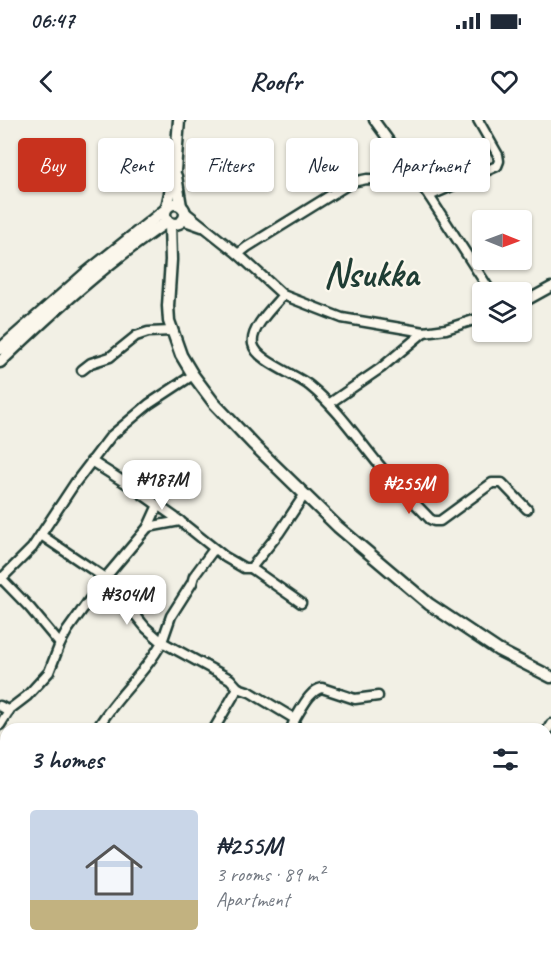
<!DOCTYPE html>
<meta charset="utf-8">
<style>
:root{--surface:#fff;--page:#f6f6f7;--text:#1f2937;--muted:#747a83;--accent:#c8321e}
body{margin:0;font-family:Caveat,sans-serif;background:var(--page);color:var(--text);height:100vh;display:flex;flex-direction:column;font-size:22px;white-space:nowrap}
*{box-sizing:border-box;margin:0}
p{font-size:20px;color:var(--muted)}
.icon{flex:none;width:33px;height:33px;fill:none;stroke:currentColor;stroke-width:2;stroke-linecap:round;stroke-linejoin:round}
.map{position:relative;flex:1;overflow:hidden}
.sheet{position:absolute;left:0px;top:603px;width:552px;height:236px;display:flex;flex-direction:column;background:var(--surface);border-radius:18px 18px 0 0;box-shadow:0 2px 4px #0004}
.sheet>*{flex:none}
.banner{position:absolute;left:18px;top:18px;width:516px;height:54px;display:flex;gap:12px}
.needle{width:39px;rotate:91deg}
.buttons{position:absolute;left:472px;top:90px;display:grid;gap:12px}
.buttons a{display:grid;place-items:center;width:60px;height:60px;border-radius:6px;background:var(--surface);box-shadow:0 2px 4px #0004;font-size:30px}
.price{position:absolute;translate:-50% -51px;padding:0 14px;border-radius:12px;background:#fff;color:#222;font-size:20px;line-height:39px;filter:drop-shadow(0 2px 3px #0008)}
.price::after{content:'';position:absolute;left:50%;top:36px;width:18px;height:14px;margin-left:-9px;background:inherit;clip-path:polygon(0 0,100% 0,50% 100%)}
.price.active{background:var(--accent);color:#fff}
ul{padding:0;list-style:none}
li{display:flex;align-items:center;gap:18px;height:150px;padding:0 30px}
li span{display:grid;place-items:center;flex:none;width:168px;height:120px;border-radius:6px;color:#555}
li>.icon{margin-inline-start:auto}
span .icon{width:72px;height:72px;fill:#fffc;stroke-width:1}
li b{font-size:26px}
h2{display:flex;justify-content:space-between;align-items:center;height:72px;padding:0 30px;font-size:26px}
.pill{padding:0 21px;border-radius:6px;background:var(--surface);box-shadow:0 2px 4px #0004;font-size:21px;line-height:54px}
.pill.active{background:var(--accent);color:#fff}
.status{display:flex;justify-content:space-between;align-items:center;height:42px;padding:0 30px;background:var(--surface);direction:ltr}
.status svg{height:16px;fill:currentColor}
header{display:flex;justify-content:space-between;align-items:center;height:78px;padding:0 30px;background:var(--surface);font-size:27px;font-weight:700}
.map>svg:first-child{display:block}
</style>
<div class="status"><b>06:47</b><svg viewBox="0 0 49 12"><path d="M0 12V9h3v3zM5 12V6h3v6zM10 12V3h3v9zM15 12V0h3v12zM26 1h20v11H26zM47 4h2v5h-2z"/></svg></div>
<header><svg class="icon" aria-label="back" viewBox="0 0 24 24"><path d="M15 5l-7 7 7 7"/></svg>Roofr<svg class="icon" aria-label="heart" viewBox="0 0 24 24"><path d="M12 20l-8-8c-3-5 5-10 8-4 3-6 11-1 8 4z"/></svg></header>
<div class="map">
<svg width="551" height="838" viewBox="0 0 551 838">
<rect width="100%" height="100%" fill="#f2f0e5"/>
<filter id="ink" filterUnits="userSpaceOnUse"><feTurbulence type="fractalNoise" baseFrequency=".0167" numOctaves="2"/><feDisplacementMap in="SourceGraphic" scale="12" xChannelSelector="R" yChannelSelector="G"/><feConvolveMatrix kernelMatrix="1 2 1 2 8 2 1 2 1" color-interpolation-filters="sRGB"/></filter>
<g filter="url(#ink)">
<!-- built -->
<polygon fill="#e0e1d6" points="0,797 6,799 6,832 65,833 62,838 0,838"/>
<g fill="none" stroke-linecap="round" stroke-linejoin="round">
<!-- minor casing -->
<g stroke="#1f3d34" stroke-width="13">
<g id="minor">
<polyline points="374,0 429,76 491,172"/>
<polyline points="429,76 497,46 499,41 498,35 478,0"/>
<polyline points="184,91 238,134 283,175 342,198 424,212 446,209 483,197"/>
<polyline points="182,100 202,107"/>
<polyline points="238,134 247,127 352,62 367,59 396,60 421,67"/>
<path d="M283,175C274,186 250,208 253,224C256,241 297,255 310,266C338,289 357,318 380,346C395,364 413,381 430,399L434,401H440L492,363H502L527,389"/>
<polyline points="522,183 551,167"/>
<polyline points="82,250 91,243 110,237 136,216 148,212 172,211"/>
<polyline points="330,283 381,248 424,212"/>
<polyline points="91,341 132,367 180,401 225,437 244,448 251,448 279,413 305,374"/>
<polyline points="148,407 180,401"/>
<path d="M41,415L105,458L146,508L162,522C145,554 115,577 97,609"/>
<polyline points="251,448 301,483"/>
<polyline points="0,457 30,488 60,524"/>
<polyline points="0,460 32,428 75,363 111,316 149,284 193,255"/>
<polyline points="238,568 250,572 295,599 291,609"/>
<polyline points="0,586 9,591"/>
<path d="M295,599C302,588 310,570 322,568L355,579L378,576"/>
<polyline points="0,605 10,589 27,576 49,552 60,524 67,511 105,458 148,407 158,385"/>
<polyline points="214,609 238,568 230,559 162,522 171,496 192,463 194,456 214,429"/>
<polyline points="546,613 551,604"/>
<polyline points="0,695 6,697"/>
<polyline points="0,792 6,794"/>
<polyline points="146,832 147,838"/>
<polyline points="194,832 195,838"/>
<polyline points="338,832 342,832"/>
<polyline points="71,838 73,832"/>
<polyline points="488,838 492,832"/>
</g>
</g>
<!-- major casing -->
<g stroke="#1f3d34" stroke-width="15">
<g id="major">
<polyline points="176,56 181,86"/>
<circle cx="175" cy="94" r="10"/>
<polyline points="167,87 175,50 179,0"/>
<polyline points="170,103 171,140 168,186 169,201 181,235 193,255 214,283 254,325 338,407 429,484 498,530 551,557"/>
<polyline points="0,229 85,154 165,90"/>
<path d="M0,242C52,192 108,141 168,101"/>
</g>
</g>
<!-- minor -->
<use href="#minor" stroke="#fbf7ec" stroke-width="8"/>
<!-- major -->
<use href="#major" stroke="#fbf7ec" stroke-width="10"/>
</g>
</g>
<g text-anchor="middle" dominant-baseline="central" stroke-width="4.5" stroke-linejoin="round" paint-order="stroke">
<!-- town labels -->
<g font-size="38" font-weight="bold" fill="#1f3d34" stroke="#fbf7ec">
<text x="371" y="153">Nsukka</text>
</g>
</g>
</svg>
<div class="buttons">
<a><svg class="needle" viewBox="-14 -14 28 28"><path d="M0-13l5 13h-10z" fill="#e53935"/><path d="M0 13l5-13h-10z" fill="#747a83"/></svg></a>
<a><svg class="icon" aria-label="layers" viewBox="0 0 24 24"><path d="M12 4l9 5-9 5-9-5zM3 14l9 5 9-5"/></svg></a>
</div>
<b class="price" style="left:162px;top:391px">₦187M</b>
<b class="price active" style="left:409px;top:395px">₦255M</b>
<b class="price" style="left:127px;top:506px">₦304M</b>
<div class="banner">
<a class="pill active">Buy</a>
<a class="pill">Rent</a>
<a class="pill">Filters</a>
<a class="pill">New</a>
<a class="pill">Apartment</a>
</div>
<section class="sheet">
<h2>3 homes<svg class="icon" aria-label="filters" viewBox="0 0 24 24"><path d="M4 7h16M4 17h16"/><circle cx="9" cy="7" r="2"/><circle cx="15" cy="17" r="2"/></svg></h2>
<ul>
<li><span style="background:linear-gradient(#c9d6e8 75%,#c2b280 0)"><svg class="icon" aria-label="home" viewBox="0 0 24 24"><path d="M3 11l9-7 9 7M6 9v11h12V9"/></svg></span><div><b>₦255M</b><p>3 rooms · 89 m²</p><p>Apartment</p></div></li>
</ul>
</section>
</div>
